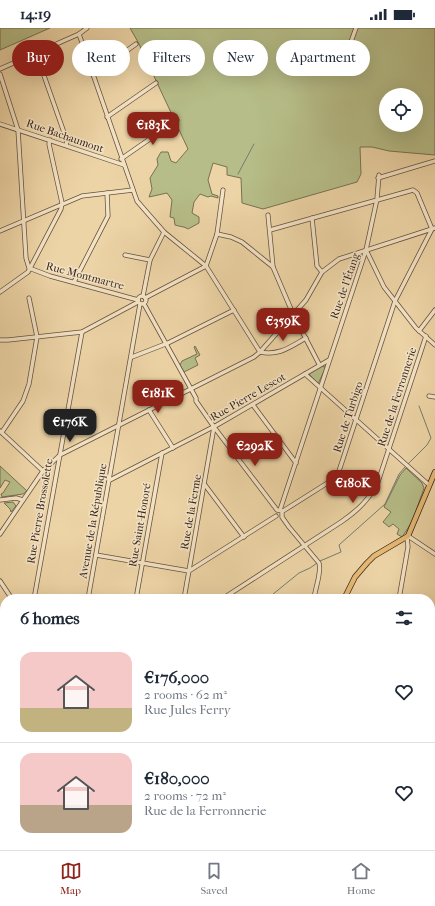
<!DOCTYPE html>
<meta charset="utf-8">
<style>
:root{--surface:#fff;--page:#f6f6f7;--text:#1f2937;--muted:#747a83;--line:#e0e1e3;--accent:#8f2418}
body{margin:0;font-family:"IM FELL French Canon",serif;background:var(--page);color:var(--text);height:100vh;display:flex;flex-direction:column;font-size:15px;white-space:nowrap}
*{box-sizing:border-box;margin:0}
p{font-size:13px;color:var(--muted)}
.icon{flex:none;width:22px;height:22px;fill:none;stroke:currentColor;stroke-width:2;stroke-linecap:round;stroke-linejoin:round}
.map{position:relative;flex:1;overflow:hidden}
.details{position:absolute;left:0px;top:566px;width:435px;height:256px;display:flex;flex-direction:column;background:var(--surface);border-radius:16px 16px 0 0;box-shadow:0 4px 16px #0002}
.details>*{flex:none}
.hud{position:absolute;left:12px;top:12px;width:411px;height:36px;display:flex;gap:8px}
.controls{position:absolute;left:379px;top:60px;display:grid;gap:8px}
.controls a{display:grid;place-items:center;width:44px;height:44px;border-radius:50%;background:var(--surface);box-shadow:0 4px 16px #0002;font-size:20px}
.price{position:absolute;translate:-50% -34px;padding:0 9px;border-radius:8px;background:var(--accent);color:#fff;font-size:13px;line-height:26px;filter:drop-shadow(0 1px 2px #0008)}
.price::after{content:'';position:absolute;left:50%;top:24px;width:12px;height:9px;margin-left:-6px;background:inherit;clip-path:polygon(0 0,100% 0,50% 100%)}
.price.active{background:#222;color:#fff}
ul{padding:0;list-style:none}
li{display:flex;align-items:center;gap:12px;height:100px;padding:0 20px}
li+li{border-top:1px solid var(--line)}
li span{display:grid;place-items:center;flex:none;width:112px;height:80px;border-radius:12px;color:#555}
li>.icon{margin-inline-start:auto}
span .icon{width:48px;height:48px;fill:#fffc;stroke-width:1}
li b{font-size:17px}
h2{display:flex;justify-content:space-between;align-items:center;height:48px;padding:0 20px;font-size:17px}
.tag{padding:0 14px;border-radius:18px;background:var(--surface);box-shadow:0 4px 16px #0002;font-size:14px;line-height:36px}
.tag.active{background:var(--accent);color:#fff}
.status{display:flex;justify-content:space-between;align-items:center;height:28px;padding:0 20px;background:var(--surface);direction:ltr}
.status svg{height:11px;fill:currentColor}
.dock{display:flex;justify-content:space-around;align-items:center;height:56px;border-top:1px solid var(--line);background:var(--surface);font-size:11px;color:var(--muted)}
.dock a{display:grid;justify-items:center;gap:2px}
.dock .active{color:var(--accent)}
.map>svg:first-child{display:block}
</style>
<div class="status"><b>14:19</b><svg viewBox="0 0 49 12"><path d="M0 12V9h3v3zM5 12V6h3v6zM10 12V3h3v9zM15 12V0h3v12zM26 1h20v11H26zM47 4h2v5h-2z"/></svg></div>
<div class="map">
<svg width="435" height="822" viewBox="0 0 435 822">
<rect width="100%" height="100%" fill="#edd4a6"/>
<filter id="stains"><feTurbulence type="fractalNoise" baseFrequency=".005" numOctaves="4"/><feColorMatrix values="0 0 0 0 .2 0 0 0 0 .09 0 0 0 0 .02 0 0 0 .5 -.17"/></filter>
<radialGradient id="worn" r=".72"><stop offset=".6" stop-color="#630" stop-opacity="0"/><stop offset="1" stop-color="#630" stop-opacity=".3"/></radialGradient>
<!-- green -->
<g fill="#b6bd88" stroke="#787152" fill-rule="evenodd">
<polygon points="0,0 50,0 0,22"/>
<path d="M130,0H354L347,22L334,20L347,24L357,0H435V127L389,123L372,119H360L361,146L357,154L263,181L242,175L241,150L227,147V139L213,135L208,152L212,166L218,168V170L211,168L208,169L200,166L194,174L192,185L199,189V195L188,201C184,198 180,199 175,197L174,190L170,189L172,172L167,165L149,169L152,161L150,150L158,137L157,131L161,124H168L171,133L176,135L188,121L138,14ZM386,67H416V97H386Z"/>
<polygon points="195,318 200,327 195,330 198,337 184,344 180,337 182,333 197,326 194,319"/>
<polygon points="321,338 325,339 325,341 318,356 309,346"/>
<polygon points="0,438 27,463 23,466 2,469 1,466 3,465 10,454 5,452 0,460"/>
<polygon points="406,440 422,455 424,460 412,494 402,509 397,506 399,501 393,496 389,499 383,494 391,484 384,479 400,447"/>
<polygon points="13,474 16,478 11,484 10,481 4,475"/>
<polygon points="0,638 2,638 5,643 5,668 0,667"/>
<polygon points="435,658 435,822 379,822 376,817 430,817 430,668"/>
<polygon points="0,678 5,681 5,705 0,708"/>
<polygon points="214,817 268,817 263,822 220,822"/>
<polygon points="271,817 294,817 286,820 286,822 266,822"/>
</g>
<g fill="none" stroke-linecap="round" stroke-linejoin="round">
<!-- stream -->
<g stroke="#737d73" stroke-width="1">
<polyline points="238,146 254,116"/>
<polyline points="408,436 427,417 431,410 419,378"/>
<polyline points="267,571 299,545 310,540 320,533 341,524 339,517 385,476 399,446 405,439"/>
<polyline points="0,700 1,694 5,695"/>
</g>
<!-- minor casing -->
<g stroke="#66513e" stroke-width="5">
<g id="minor">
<polyline points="79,6 137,173 164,204 206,238 260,324"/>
<polyline points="36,25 67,113 66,117"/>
<polyline points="347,25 356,0"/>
<polyline points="0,41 79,6 87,0"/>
<polyline points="0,46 18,102 26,230 29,240 50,248 138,272"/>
<polyline points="93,47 136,16"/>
<polyline points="107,89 156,55"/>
<polyline points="0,96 124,137"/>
<polyline points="121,131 177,92"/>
<polyline points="379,147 377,171 366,222 384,259 416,300 435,317"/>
<polyline points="378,150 435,133"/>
<polyline points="268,187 273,239"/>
<polyline points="312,190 317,238 322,244"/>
<polyline points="270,202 413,162 417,165 432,201 395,273 338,446 329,454 283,483"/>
<polyline points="0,203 82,168 133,162"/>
<polyline points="217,206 231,209 242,214 273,239 293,286 319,336"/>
<polyline points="125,227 150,232"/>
<polyline points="74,254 108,188 107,165"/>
<polyline points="0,264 28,244 61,181 62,175 49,116 50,112"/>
<polyline points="143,268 150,232 164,204"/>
<circle cx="142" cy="272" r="4"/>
<polyline points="145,270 206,238 217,206 223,162"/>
<path d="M144,276L196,370V373L214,399L277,482L282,483V489L289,499L319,535C322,544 315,560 314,571"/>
<polyline points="419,303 435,282"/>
<polyline points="0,312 8,312 82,304 138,274"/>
<path d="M260,324C279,328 290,319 306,310"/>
<polyline points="132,329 168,315 234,282"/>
<polyline points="305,346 429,457"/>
<polyline points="429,368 435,369"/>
<polyline points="253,377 296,435"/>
<polyline points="149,382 173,420"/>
<polyline points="0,403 43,443"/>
<polyline points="2,404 23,373 29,356 37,309 29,270"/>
<polyline points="110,452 217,397 329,332"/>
<polyline points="205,457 244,509"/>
<polyline points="0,472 16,470 23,472"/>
<polyline points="280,482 366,222"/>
<polyline points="0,506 43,443 60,427 254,329 260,324 306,272 322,244 339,231 435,200"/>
<polyline points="408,508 435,526"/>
<polyline points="96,527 189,543 276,488"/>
<polyline points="0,553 12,571"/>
<polyline points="34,571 82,304"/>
<polyline points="88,571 140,276"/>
<polyline points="136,571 162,425"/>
<polyline points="184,571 214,399"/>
<path d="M222,571L341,494C357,483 369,472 378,454L426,308"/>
<polyline points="399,571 408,519 407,509"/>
<polyline points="0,629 5,639"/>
<polyline points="0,746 5,752"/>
<polyline points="430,758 435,755"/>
<polyline points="0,792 5,790"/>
<polyline points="210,817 216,822"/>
<polyline points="372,817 375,822"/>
</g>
</g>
<!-- major casing -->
<g stroke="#39251c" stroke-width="6">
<g id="major">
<polyline points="344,571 355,549 367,535 374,528 408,508 435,444"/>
<polyline points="0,671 5,672"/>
<polyline points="0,677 5,679"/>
<polyline points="346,817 353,822"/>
<polyline points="61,822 69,817"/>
</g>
</g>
<!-- minor -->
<use href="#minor" stroke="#f3e3c5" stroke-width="3.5"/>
<!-- major -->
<use href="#major" stroke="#e6ba73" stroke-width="4.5"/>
<!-- rail casing -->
<g stroke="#39251c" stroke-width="2.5">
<g id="rail">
<polyline points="0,758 5,764"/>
<polyline points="48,817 52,822"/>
</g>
</g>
<!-- rail -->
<use href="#rail" stroke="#f3e3c5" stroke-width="1" stroke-dasharray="3" stroke-linecap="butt"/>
</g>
<g text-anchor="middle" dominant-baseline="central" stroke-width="3" stroke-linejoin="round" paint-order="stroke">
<!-- street labels -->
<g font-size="11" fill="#39251c" stroke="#f3e3c5">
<text transform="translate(65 108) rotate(19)">Rue Bachaumont</text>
<text transform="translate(85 248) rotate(15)">Rue Montmartre</text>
<text transform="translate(345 258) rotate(-71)">Rue de l'Étang</text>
<text transform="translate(248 369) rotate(-30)">Rue Pierre Lescot</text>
<text transform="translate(397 369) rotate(-72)">Rue de la Ferronnerie</text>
<text transform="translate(348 389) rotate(-72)">Rue de Turbigo</text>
<text transform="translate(40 483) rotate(-80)">Rue Pierre Brossolette</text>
<text transform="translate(191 484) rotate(-80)">Rue de la Ferme</text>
<text transform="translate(93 493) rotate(-80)">Avenue de la République</text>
<text transform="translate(140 497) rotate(-80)">Rue Saint-Honoré</text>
</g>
</g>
<rect width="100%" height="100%" filter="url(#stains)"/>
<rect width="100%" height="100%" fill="url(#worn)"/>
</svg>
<div class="controls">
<a><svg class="icon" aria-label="locate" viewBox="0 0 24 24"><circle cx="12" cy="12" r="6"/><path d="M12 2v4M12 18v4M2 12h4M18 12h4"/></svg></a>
</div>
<b class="price" style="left:153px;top:118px">€183K</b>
<b class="price" style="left:283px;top:314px">€359K</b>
<b class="price" style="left:158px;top:386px">€181K</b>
<b class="price active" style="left:70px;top:415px">€176K</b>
<b class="price" style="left:255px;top:439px">€292K</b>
<b class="price" style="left:353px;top:476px">€180K</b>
<div class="hud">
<a class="tag active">Buy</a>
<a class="tag">Rent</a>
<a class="tag">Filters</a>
<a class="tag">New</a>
<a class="tag">Apartment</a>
</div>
<section class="details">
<h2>6 homes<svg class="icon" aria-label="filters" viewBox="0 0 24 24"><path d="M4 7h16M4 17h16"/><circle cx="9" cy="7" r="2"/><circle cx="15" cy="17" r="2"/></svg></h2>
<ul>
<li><span style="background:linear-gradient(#f6c9c9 70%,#c2b280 0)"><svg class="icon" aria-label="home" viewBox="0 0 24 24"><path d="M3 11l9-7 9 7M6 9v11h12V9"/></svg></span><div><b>€176,000</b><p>2 rooms · 62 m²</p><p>Rue Jules Ferry</p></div><svg class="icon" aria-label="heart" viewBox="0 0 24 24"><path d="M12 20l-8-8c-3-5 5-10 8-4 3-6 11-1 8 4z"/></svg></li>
<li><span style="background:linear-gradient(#f6c9c9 65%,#b9a48a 0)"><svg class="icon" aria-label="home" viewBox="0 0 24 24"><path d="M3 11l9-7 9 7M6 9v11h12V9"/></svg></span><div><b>€180,000</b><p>2 rooms · 72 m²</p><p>Rue de la Ferronnerie</p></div><svg class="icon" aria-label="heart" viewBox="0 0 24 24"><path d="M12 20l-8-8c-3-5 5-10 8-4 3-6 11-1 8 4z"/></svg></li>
</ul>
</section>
</div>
<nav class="dock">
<a class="active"><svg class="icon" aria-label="map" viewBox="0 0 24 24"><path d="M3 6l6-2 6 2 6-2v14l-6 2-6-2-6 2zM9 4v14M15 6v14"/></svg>Map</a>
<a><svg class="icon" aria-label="saved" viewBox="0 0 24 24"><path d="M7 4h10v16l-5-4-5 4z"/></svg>Saved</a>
<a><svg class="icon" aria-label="home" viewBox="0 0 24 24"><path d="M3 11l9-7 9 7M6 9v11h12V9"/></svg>Home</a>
</nav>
